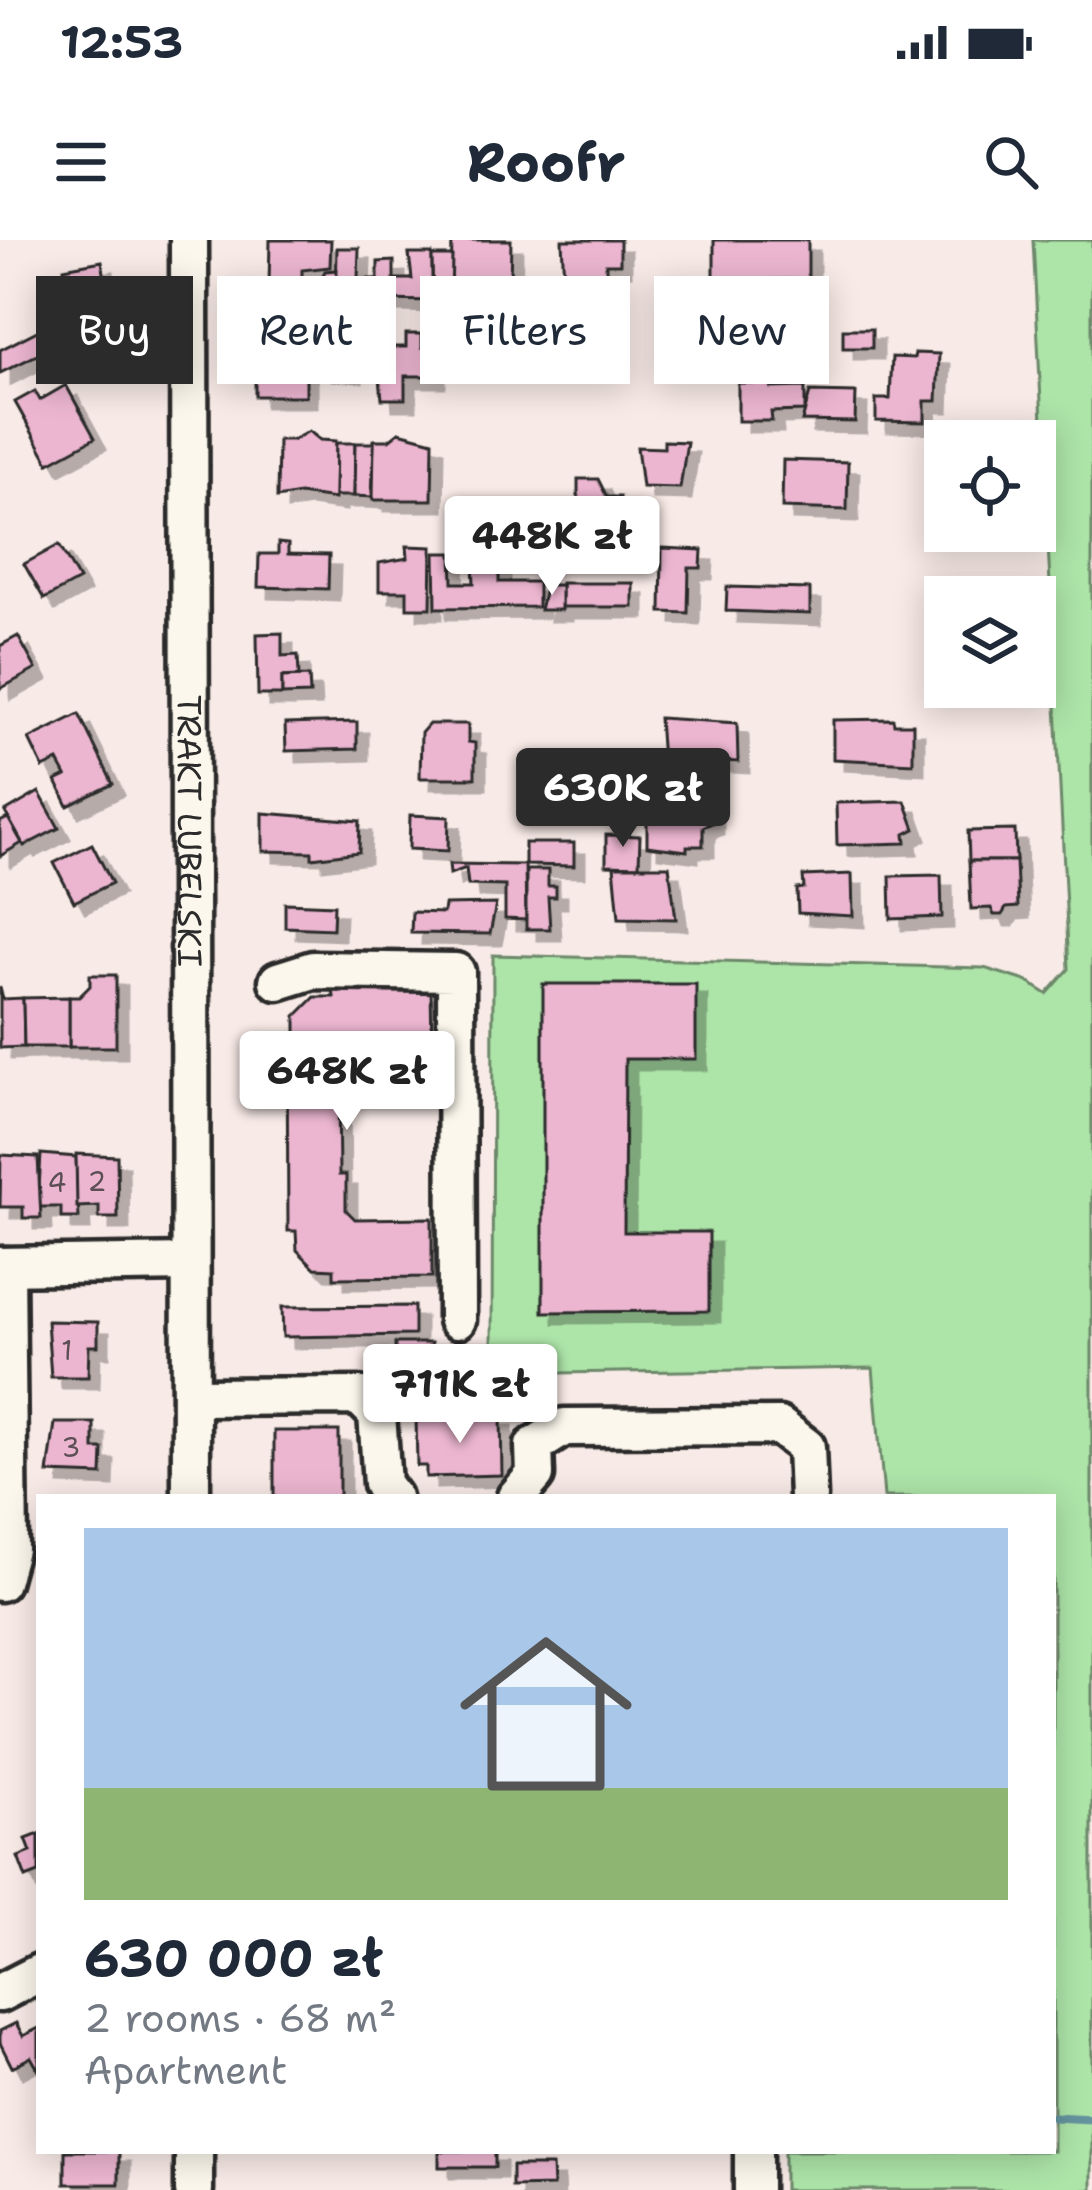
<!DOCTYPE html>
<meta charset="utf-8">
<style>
:root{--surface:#fff;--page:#f2f2f3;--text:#1f2937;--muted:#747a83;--line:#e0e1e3;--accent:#2b2b2b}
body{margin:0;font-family:"Shantell Sans",sans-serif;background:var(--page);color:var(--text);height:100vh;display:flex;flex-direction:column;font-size:45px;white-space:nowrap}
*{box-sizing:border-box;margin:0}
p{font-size:39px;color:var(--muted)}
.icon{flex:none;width:66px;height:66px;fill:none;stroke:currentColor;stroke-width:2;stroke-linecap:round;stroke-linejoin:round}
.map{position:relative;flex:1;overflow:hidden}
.details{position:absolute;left:36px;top:1254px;width:1020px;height:660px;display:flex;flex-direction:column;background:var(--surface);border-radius:0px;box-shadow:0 6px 30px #0003}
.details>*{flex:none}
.hud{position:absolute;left:36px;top:36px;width:1020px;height:108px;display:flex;gap:24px}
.fabs{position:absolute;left:924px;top:180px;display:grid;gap:24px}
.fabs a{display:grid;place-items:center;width:132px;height:132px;border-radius:0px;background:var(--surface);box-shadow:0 6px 30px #0003;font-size:60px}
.price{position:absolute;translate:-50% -102px;padding:0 27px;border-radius:12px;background:#fff;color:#222;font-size:39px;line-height:78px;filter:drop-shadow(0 3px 6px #0008)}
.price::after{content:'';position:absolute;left:50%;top:72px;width:36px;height:27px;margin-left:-18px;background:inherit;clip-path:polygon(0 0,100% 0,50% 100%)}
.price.selected{background:var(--accent);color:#fff}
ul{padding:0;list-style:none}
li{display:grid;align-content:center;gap:24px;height:636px;padding:0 48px}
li+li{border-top:3px solid var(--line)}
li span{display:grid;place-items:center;height:372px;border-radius:0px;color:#555}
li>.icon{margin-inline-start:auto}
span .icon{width:216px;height:216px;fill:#fffc;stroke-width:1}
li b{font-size:51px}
.chip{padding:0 42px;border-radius:0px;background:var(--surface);box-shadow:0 6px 30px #0003;font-size:42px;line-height:108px}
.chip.selected{background:var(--accent);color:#fff}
.status{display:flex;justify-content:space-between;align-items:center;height:84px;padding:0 60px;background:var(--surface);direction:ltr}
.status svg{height:33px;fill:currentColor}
header{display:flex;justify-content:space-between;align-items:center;height:156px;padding:0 48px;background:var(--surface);font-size:54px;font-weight:700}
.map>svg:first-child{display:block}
</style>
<div class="status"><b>12:53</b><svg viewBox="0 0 49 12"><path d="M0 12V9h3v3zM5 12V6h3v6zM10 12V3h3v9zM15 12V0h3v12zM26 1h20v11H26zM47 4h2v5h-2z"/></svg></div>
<header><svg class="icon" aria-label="menu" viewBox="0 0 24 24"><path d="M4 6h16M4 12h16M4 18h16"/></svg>Roofr<svg class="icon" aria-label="search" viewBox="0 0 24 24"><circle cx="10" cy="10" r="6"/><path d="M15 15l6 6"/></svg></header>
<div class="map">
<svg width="1092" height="1950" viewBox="0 0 1092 1950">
<defs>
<filter id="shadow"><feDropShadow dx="11" dy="11" stdDeviation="0" flood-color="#0004"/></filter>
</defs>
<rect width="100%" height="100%" fill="#f8eae6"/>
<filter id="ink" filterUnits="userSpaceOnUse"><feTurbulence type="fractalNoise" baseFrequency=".00833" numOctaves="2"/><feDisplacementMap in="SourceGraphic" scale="24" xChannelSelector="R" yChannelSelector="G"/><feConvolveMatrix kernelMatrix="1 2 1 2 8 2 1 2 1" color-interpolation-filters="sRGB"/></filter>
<g filter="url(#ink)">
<!-- green -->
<polygon fill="#ade4a8" stroke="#6c886a" stroke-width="3" points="1033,0 1092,0 1092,1950 784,1950 784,1911 1053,1911 1053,1257 884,1257 873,1128 492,1134 493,715 984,728 1026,741 1047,754 1069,729"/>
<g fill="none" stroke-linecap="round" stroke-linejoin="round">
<!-- stream -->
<polyline stroke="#65949e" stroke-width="9" points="1053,1877 1092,1879"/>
</g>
<!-- building -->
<g fill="#ecb6d0" stroke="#2b2b2b" stroke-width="3" filter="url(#shadow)">
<polygon points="270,0 331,0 330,27 302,30 302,46 269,46"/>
<polygon points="452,0 511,0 510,44 451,42"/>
<polygon points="562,0 620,0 620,24 606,24 606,39 564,41"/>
<polygon points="714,0 808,0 808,39 714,40"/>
<polygon points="337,8 359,8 358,39 378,39 378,22 394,21 394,39 412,39 409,14 432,14 432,61 336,59"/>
<polygon points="432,16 452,16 451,58 433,58"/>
<polygon points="102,21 110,68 73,75 64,28"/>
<polygon points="337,30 336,59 320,59 318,45 325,31"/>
<polygon points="323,78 355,79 351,131 321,129"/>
<polygon points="479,81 479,108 457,109 457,82"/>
<polygon points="41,89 51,108 0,133 0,110"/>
<rect x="843" y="89" width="29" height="19"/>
<rect x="255" y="90" width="51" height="66"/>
<polygon points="406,94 422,94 422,107 434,107 434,136 405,136 405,159 382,159 377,107 406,107"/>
<polygon points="915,113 939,114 937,161 925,161 925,182 876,181 876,159 890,159 892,117 914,118"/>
<polygon points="759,136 771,136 771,148 805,147 805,171 771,172 772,181 738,181 738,143 759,143"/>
<polygon points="66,145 95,198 49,223 15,162 35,151 40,160"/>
<polygon points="810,152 856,153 855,182 802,181"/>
<polygon points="309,191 320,200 336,201 335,259 299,254 277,258 278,200 293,200"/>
<polygon points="399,192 433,201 432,260 373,260 374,200 389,200"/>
<polygon points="664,201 687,202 680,248 642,247 637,207 664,208"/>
<polygon points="336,203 355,203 354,256 335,256"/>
<polygon points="355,203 374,203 372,257 354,256"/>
<polygon points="783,220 848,222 847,270 782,268"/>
<polygon points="578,239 598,239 607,257 620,257 620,278 578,278"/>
<polygon points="278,303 288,304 288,314 329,315 328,349 258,347 259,314 278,314"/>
<polygon points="59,305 79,340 44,359 24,324"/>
<polygon points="407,306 432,307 431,368 407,368 407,351 379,351 379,323 408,318"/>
<polygon points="662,308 702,310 701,328 689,328 688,373 661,372"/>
<polygon points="435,313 452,313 453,343 474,343 473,325 499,324 499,342 538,342 538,367 436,368"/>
<rect x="561" y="343" width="72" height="24"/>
<polygon points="546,345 561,345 561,370 540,370"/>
<polygon points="727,347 810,349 810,374 726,371"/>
<polygon points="282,393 282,416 298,415 299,436 282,437 282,455 258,455 257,394"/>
<polygon points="18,396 36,429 0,449 0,406"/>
<polygon points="309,436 310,454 282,455 282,437"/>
<polygon points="79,474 113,544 68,566 56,541 66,536 58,521 43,528 29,499"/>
<polygon points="659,478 737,483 738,522 684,519 648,523 662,521"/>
<polygon points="893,479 894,484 913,484 913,523 833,519 833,480"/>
<polygon points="357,482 357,509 286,511 285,484"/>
<polygon points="429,484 468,484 468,502 475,503 475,538 420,538 421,493"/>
<polygon points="39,552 59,588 24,606 5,572"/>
<polygon points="905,561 915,589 905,594 906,603 837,605 836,563"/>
<polygon points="647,562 703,562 712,570 712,583 703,587 703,606 687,606 687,611 647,606"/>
<polygon points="263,573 360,581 359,612 312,618 312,612 263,611"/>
<polygon points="410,575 449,577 448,611 409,609"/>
<polygon points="8,578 22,603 0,616 0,582"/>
<polygon points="1015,590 1016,621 969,621 968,591"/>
<polygon points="606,595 640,596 639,626 606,625"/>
<polygon points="525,603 574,603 574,626 525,625"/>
<polygon points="92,604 112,643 74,662 54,623"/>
<polygon points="969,621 1016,621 1018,667 1006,668 1002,675 994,675 991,668 971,669"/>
<polygon points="449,624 525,625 526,680 505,679 505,646 468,645 466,628 450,634"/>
<polygon points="614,626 669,626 676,679 619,678"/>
<polygon points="526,630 548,630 548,646 556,646 556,657 548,657 550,689 526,689"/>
<polygon points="852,634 853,676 798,673 797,649 804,648 803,636"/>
<polygon points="941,635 942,677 891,679 890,636"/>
<polygon points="285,663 334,665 333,689 285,687"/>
<polygon points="496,664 490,694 411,693 412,672 443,673 444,665"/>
<polygon points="90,735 116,735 116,807 69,807 69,757 79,757 90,746"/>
<polygon points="543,744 696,744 696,819 625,819 624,992 709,992 709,1071 543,1072"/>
<polygon points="0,747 3,759 23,758 24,807 0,808"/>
<polygon points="431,748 432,806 354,807 345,815 346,851 338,851 339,935 346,935 346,970 355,979 432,978 432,1037 334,1038 334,1029 315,1028 297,1010 296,991 288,991 287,795 296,794 296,776 315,757 334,757 333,749"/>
<polygon points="69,757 69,807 24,807 23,758"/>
<polygon points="41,914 76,917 79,978 61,978 61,967 38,967"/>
<polygon points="76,914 117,916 118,978 99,978 99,966 77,967"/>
<polygon points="1,915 38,917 41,978 23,978 23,967 0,967"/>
<polygon points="414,1066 414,1095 283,1097 282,1067"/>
<polygon points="47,1081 98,1082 98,1106 89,1106 88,1137 51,1137"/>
<polygon points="395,1103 431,1103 431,1135 395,1136"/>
<polygon points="501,1175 502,1235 426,1237 426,1226 417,1226 416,1177"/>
<polygon points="55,1183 94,1183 94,1209 103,1209 102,1235 48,1233"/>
<rect x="274" y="1191" width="65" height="66"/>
<polygon points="39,1594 39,1633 26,1638 18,1617 31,1612 26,1599"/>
<polygon points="16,1783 23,1796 39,1788 39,1831 31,1817 12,1827 0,1803 0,1791"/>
<rect x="65" y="1911" width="54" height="33"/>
<rect x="439" y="1911" width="56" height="16"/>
<polygon points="512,1926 552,1926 553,1946 512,1947"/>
</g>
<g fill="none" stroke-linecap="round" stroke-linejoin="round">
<!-- minor casing -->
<g stroke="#2b2b2b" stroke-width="45">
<g id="minor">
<path id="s1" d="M189,0L191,1257"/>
<polyline points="278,741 313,730 456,732 457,1080"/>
<polyline points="0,1026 189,1023"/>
<polyline points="192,1157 359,1156 377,1174 382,1244 392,1257"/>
<polyline points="516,1257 535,1235 534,1206 564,1187 779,1186 806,1207 808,1257"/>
<polyline points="0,1342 9,1309 6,1026"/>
<polyline points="0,1753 39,1733"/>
<polyline points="194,1911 194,1950"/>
<polyline points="753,1911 753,1950"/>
</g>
</g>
<!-- minor -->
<use href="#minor" stroke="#fbf7ec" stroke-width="36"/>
</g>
</g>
<g text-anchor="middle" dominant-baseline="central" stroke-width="12" stroke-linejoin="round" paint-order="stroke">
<!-- number labels -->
<g font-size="27" fill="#5b4e54">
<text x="97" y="941">2</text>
<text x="57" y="942">4</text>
<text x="67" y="1110">1</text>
<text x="71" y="1207">3</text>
</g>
<!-- street labels -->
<g font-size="33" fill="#2b2b2b" stroke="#fbf7ec">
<text stroke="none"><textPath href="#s1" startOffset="591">TRAKT LUBELSKI</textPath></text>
</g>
</g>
</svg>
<div class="fabs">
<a><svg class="icon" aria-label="locate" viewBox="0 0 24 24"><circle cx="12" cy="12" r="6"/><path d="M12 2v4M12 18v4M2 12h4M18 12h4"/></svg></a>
<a><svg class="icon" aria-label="layers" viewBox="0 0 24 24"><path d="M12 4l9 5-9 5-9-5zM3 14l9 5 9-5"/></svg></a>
</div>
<b class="price" style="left:552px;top:358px">448K zł</b>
<b class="price selected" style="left:623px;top:610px">630K zł</b>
<b class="price" style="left:347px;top:893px">648K zł</b>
<b class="price" style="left:460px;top:1206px">711K zł</b>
<div class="hud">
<a class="chip selected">Buy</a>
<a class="chip">Rent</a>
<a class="chip">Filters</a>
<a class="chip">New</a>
</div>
<section class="details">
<ul>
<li><span style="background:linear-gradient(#a9c7e8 70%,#8fb573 0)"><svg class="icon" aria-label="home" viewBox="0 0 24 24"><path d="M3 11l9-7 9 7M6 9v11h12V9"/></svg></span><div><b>630 000 zł</b><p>2 rooms · 68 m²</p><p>Apartment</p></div></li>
</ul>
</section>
</div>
